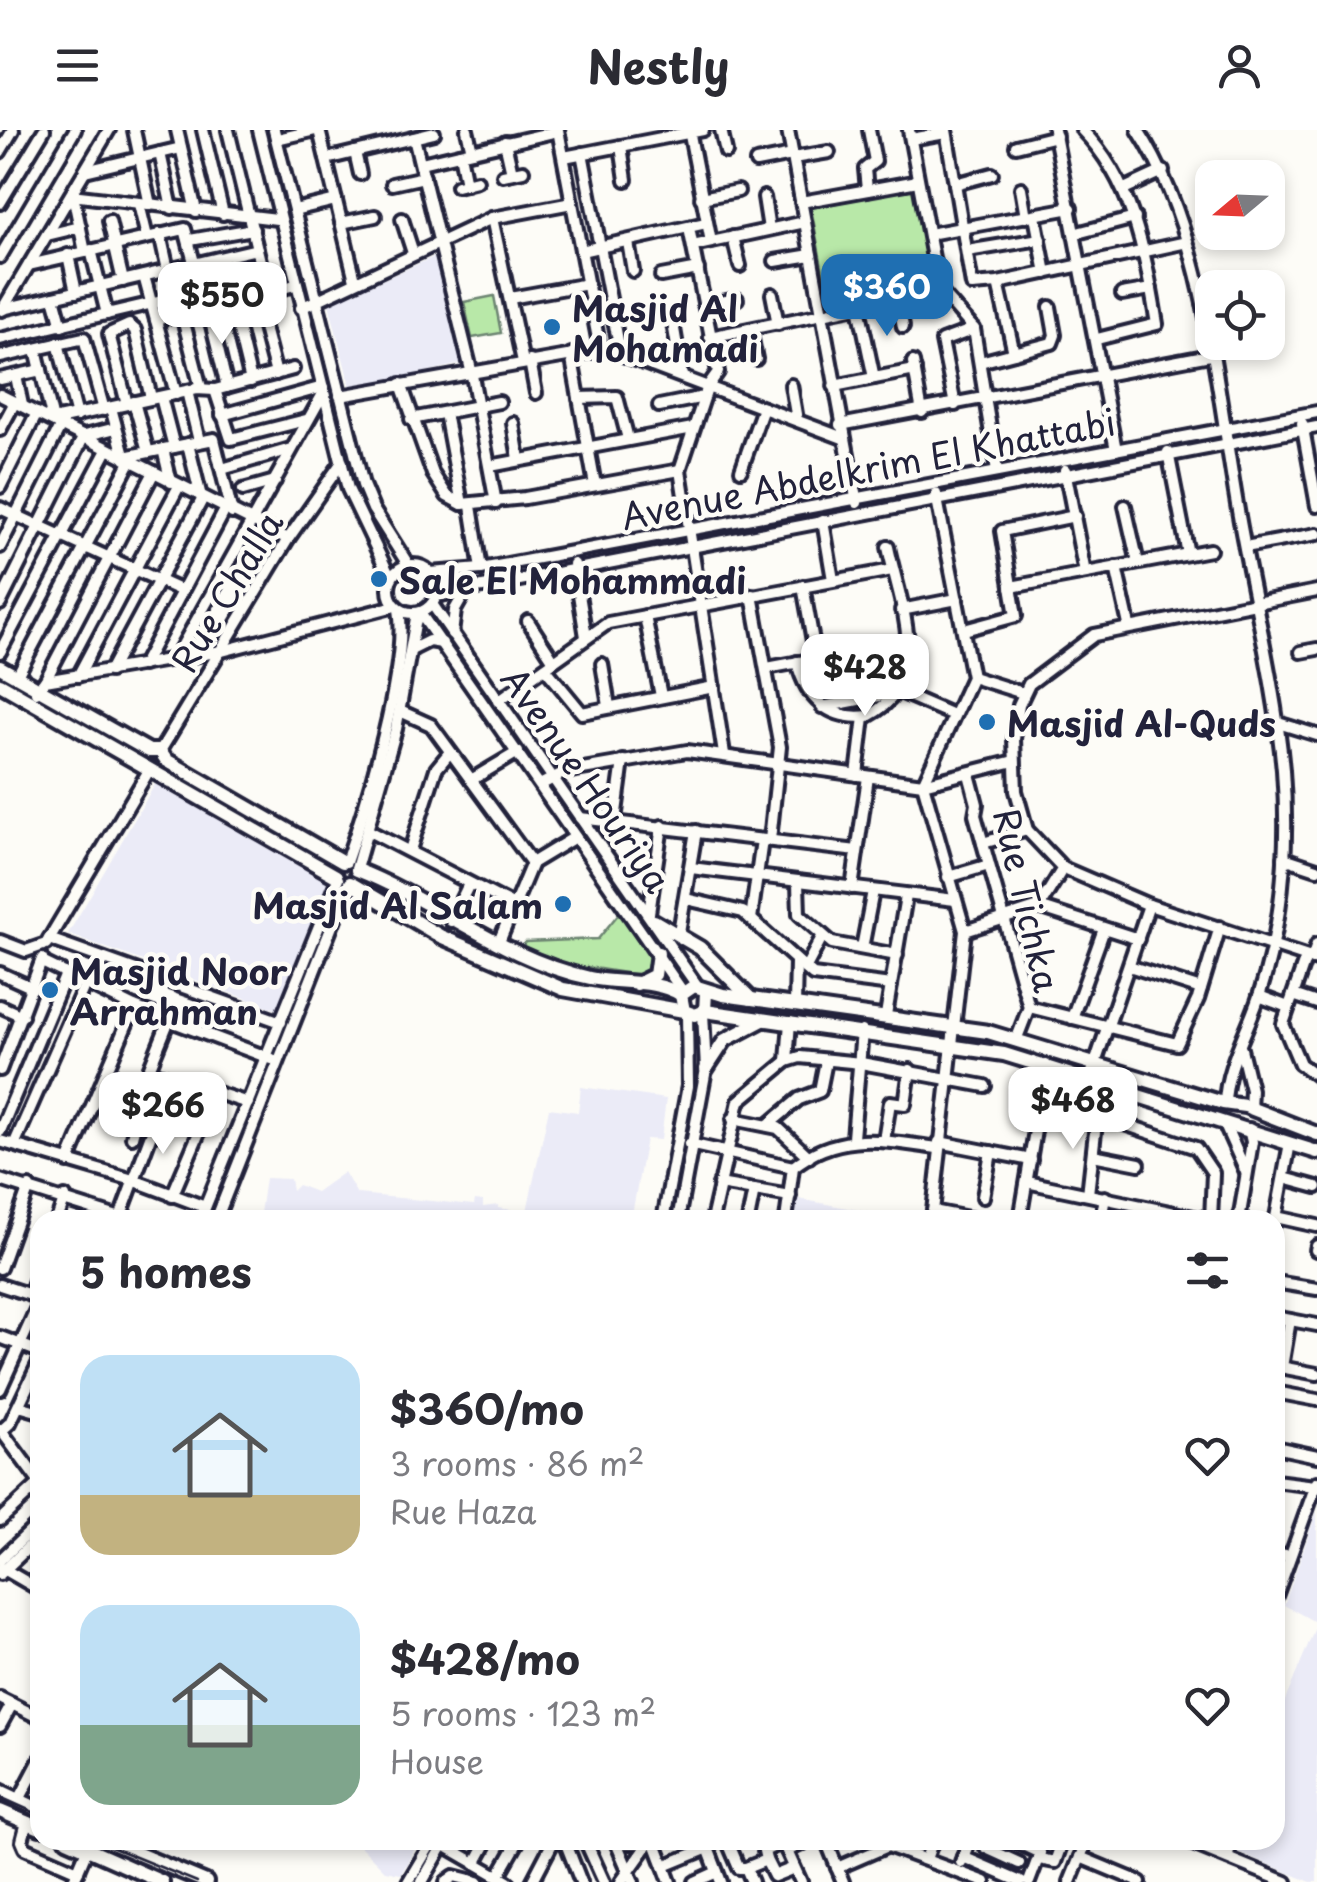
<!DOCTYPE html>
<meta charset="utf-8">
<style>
:root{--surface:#fff;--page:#f7f7f7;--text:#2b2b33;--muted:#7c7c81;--accent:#1f6fb2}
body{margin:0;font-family:"Playpen Sans",sans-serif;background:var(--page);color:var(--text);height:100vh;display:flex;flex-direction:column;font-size:38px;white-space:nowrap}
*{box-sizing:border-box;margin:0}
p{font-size:32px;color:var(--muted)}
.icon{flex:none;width:55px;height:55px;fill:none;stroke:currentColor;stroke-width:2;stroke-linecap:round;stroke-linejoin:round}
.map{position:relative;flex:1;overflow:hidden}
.sheet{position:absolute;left:30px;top:1080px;width:1255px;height:640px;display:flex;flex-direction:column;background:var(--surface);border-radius:30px;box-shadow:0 5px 15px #0003}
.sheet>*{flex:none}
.needle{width:65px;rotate:251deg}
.buttons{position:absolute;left:1195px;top:30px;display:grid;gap:20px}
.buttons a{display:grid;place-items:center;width:90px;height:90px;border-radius:20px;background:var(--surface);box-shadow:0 5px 15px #0003;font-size:50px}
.price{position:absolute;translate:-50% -85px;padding:0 22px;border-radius:20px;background:#fff;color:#222;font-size:32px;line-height:65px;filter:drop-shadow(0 2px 5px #0008)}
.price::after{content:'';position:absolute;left:50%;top:60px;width:30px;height:22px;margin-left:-15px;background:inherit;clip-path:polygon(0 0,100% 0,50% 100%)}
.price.on{background:var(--accent);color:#fff}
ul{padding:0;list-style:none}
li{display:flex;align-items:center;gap:30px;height:250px;padding:0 50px}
li span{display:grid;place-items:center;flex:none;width:280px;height:200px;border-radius:30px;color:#555}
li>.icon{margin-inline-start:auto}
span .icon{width:120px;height:120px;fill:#fffc;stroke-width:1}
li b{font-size:42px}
h2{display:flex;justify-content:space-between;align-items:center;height:120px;padding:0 50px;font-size:42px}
header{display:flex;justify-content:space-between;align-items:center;height:130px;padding:0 50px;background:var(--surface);font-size:45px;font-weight:700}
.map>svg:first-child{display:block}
</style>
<header><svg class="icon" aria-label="menu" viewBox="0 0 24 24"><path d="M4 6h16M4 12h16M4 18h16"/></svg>Nestly<svg class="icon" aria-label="person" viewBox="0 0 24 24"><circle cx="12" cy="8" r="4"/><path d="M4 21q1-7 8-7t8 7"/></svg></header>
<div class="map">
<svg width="1317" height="1752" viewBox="0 0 1317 1752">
<rect width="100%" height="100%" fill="#fdfcf7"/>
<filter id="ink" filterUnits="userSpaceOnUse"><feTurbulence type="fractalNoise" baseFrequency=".01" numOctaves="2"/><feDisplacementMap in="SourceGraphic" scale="20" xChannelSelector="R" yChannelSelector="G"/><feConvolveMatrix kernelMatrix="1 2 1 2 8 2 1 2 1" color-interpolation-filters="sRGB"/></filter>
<g filter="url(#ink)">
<!-- built -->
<g fill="#ebebf7">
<polygon points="438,125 465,233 351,259 329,174"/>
<polygon points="155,654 328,750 278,880 68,804"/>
<polygon points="581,957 666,969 661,1010 646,1009 631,1090 572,1090 527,1081 549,978 578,982"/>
<polygon points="344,1042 357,1064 474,1075 475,1070 483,1071 483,1077 498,1075 498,1078 514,1080 514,1087 526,1090 259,1090 265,1048 290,1049 292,1061 298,1055 316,1062"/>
<polygon points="794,1068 869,1082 920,1090 790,1090"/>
<polygon points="1317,1381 1317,1752 1311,1752 1236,1721 1239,1710 1275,1710 1275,1595 1317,1493 1284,1475"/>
<polygon points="354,1710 420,1710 401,1744 385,1741"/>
</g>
<!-- green -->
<g fill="#b8e8a8" stroke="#6d8572" stroke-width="2.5">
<polygon points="913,58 933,159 830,179 811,78"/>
<polygon points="494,166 501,203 472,208 464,172"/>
<polygon points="620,782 652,832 644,846 587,837 586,841 522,817 525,812 598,809"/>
</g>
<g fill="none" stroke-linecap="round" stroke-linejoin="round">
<!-- minor casing -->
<g stroke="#22223b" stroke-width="18">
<g id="minor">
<polyline points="134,0 150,75"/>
<polyline points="177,0 196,81"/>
<polyline points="203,0 223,84"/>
<polyline points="228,0 268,164"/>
<polyline points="259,0 348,359 391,449"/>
<polyline points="274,0 363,355 373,379 409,436"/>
<polyline points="319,0 355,150"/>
<polyline points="467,0 472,21"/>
<polyline points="558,0 600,219"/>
<polyline points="689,0 711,112"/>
<polyline points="721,0 726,22"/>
<polyline points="788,0 857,373"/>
<polyline points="909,0 939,160 974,199 997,341"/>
<polyline points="946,0 972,155 998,153 1187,112"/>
<polyline points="1054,0 1116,320"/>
<path d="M1082,0C1134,53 1145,124 1157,194L1097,209"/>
<path d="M1138,0C1206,104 1217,264 1239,386C1254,471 1275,555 1283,640C1289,716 1283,791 1260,863C1249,899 1226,935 1225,973"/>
<polyline points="414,8 471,240 496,373"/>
<polyline points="277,9 316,0"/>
<polyline points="911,9 946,3"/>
<polyline points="505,12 512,43"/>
<polyline points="621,16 626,50"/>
<polyline points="1016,16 1056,6"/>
<polyline points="0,22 13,0"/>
<polyline points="355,22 360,44"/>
<polyline points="160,23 172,78"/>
<polyline points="582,23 620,221"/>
<polyline points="460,24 466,54"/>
<polyline points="564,27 703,0"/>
<polyline points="793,28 829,22"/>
<polyline points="326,29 434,3"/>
<polyline points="756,32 792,25"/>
<polyline points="421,33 558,1"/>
<polyline points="85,41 181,18"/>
<polyline points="503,45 523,41"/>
<polyline points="392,54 424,47"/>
<polyline points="955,54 992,44"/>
<polyline points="457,56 477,51"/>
<polyline points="1021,58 1026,87"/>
<polyline points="1124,59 1163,41"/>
<polyline points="867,60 865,39 875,31 869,0"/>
<polyline points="71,65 277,89"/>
<polyline points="73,65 85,122"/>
<polyline points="764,67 769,99"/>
<polyline points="701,68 738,61"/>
<polyline points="801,72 918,51"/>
<polyline points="0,73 44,0"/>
<polyline points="139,74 147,107"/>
<polyline points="294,80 336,70"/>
<polyline points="1035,86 1046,143"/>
<polyline points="492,88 523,232"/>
<polyline points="402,89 413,123"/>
<polyline points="109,91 123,151"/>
<polyline points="341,93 375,86"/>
<polyline points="689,98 718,242 708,256 680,340 724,624"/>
<polyline points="1077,103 1135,88"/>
<polyline points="160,104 168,140"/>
<polyline points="929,104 1071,78"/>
<polyline points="47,105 80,97"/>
<polyline points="733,107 740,136"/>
<polyline points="190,110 253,99"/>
<polyline points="628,112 633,141"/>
<polyline points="693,116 805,92"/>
<polyline points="91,120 107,184"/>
<polyline points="581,121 706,93"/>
<polyline points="967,121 1040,109"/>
<polyline points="68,125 76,162"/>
<polyline points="0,127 75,0"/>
<polyline points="775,131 811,125"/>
<polyline points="29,135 185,99 202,162"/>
<polyline points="144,146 176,264"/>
<polyline points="661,146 698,139"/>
<polyline points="998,153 1014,223"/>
<polyline points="772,164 778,194"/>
<polyline points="1122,164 1151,159"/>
<polyline points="54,167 62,196"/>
<polyline points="256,167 276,244"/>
<polyline points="510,168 588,154"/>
<polyline points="898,169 903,197"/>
<polyline points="232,173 251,251"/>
<polyline points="704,175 737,169"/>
<polyline points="859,177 874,248"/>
<polyline points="301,178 492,88 572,73"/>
<polyline points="3,179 257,119"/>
<polyline points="208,179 227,257"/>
<polyline points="2,180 109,0"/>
<polyline points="182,185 201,258"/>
<polyline points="613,186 634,182 672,187 682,246"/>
<polyline points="156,190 295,155"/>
<polyline points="750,199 756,229"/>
<polyline points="710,207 939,160"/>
<polyline points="0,209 264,147"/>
<polyline points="58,213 77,286"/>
<polyline points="36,219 53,291"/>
<polyline points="571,224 595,355"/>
<polyline points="0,227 84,208 104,280"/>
<polyline points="530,231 536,263"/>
<polyline points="913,232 922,282"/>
<polyline points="980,232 1052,213 1055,205 1050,177"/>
<polyline points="16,246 22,275"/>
<polyline points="0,249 41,240"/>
<polyline points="401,254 433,344 447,366 462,374 525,368 680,340"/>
<polyline points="791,255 797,290"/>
<polyline points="834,256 915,240"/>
<polyline points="215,260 231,309 306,290"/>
<polyline points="187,261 199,311"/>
<polyline points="0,265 288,409"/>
<polyline points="340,266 607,219 843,308"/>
<polyline points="161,267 174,317"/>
<polyline points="579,268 617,267 628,309"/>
<polyline points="134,272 148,322"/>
<polyline points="127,274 109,204 129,195 135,200 151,268"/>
<polyline points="955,275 942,211 974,199"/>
<polyline points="659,276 704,267"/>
<polyline points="111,278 125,329"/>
<polyline points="445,283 462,374"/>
<polyline points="222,285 323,257"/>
<polyline points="411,289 499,272"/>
<polyline points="53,290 196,259 215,260 293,239"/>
<polyline points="513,293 519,329"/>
<polyline points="1302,293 1317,376"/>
<polyline points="840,295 1210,225"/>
<polyline points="0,300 15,272"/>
<polyline points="188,314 201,367"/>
<polyline points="163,319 171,352"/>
<polyline points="1168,322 1188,424"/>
<polyline points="124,327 214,309 232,383"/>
<polyline points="490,336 693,298"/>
<polyline points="222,339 291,319"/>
<polyline points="741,340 763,278"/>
<polyline points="1065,340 1085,443"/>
<polyline points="0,357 37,283"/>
<polyline points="243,360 275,351"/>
<polyline points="471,376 481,439"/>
<polyline points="1125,376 1138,433"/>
<polyline points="0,378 182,461"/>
<polyline points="823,391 833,450"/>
<polyline points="0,417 61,295"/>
<polyline points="1245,417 1317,404"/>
<polyline points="574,434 586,507"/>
<circle cx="413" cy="459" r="24"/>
<polyline points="1116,437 1129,495"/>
<polyline points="430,443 481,439 1317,282"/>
<polyline points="803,456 816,528"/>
<polyline points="1011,457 1210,420"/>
<polyline points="1317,461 1094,505 1029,554 1019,575 1014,609 1016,661 1027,700 1063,738 1149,775 1317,830"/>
<polyline points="752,465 780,617 770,710"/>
<polyline points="436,466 1317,297"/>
<polyline points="0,474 84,306 116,298"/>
<polyline points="432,474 698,857"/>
<polyline points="901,480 957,469"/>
<polyline points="420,483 683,862"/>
<polyline points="645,486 661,566"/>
<polyline points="528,491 554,531"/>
<polyline points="964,500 1016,486 1002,401 1075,386"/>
<polyline points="452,504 455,480 468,457"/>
<polyline points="411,520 429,511 442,513"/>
<polyline points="0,522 107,320"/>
<polyline points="1301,522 1317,519"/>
<polyline points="175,529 324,262"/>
<path d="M797,532C806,568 829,591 868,586C935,551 900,475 888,417"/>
<polyline points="602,534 609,576"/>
<polyline points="143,535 225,380"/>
<polyline points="545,538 582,583 714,557"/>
<polyline points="767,538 907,512"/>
<polyline points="110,541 203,368"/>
<polyline points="17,546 130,332"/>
<polyline points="78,546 179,356"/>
<polyline points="972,547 1023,563"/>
<polyline points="45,551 153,344"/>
<polyline points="36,562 45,551 222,521 395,476"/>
<polyline points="498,571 608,493 892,440"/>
<polyline points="822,577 900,562 953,585"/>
<polyline points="400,581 431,595 532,733"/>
<polyline points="1278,593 1317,605"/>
<polyline points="160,621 288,409 342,332"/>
<polyline points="969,644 977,674 975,685 1029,877 1017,908"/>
<polyline points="857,645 864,587"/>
<polyline points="471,650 518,622"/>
<polyline points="540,655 565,642 687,621 923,654 1014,631"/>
<polyline points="580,688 857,721"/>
<polyline points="615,690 623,631"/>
<polyline points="369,701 514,776"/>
<polyline points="983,713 1027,700"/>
<polyline points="410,720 436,639 450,622"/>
<polyline points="1284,728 1317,739"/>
<path d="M346,732C366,676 409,536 399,479"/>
<polyline points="691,738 955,770"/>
<polyline points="356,739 396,599 417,483"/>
<polyline points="948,747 989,735"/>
<polyline points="798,753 799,784 832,813 897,825"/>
<polyline points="852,758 868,647"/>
<polyline points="686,769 743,782 813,845 891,855"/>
<polyline points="1039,777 1138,809"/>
<polyline points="649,783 662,696"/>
<polyline points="751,789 762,710"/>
<polyline points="451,791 469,754"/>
<polyline points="965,801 1039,777 1063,738"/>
<polyline points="679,802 696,701"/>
<polyline points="49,809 281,892"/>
<polyline points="0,811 26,821 46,814 148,642"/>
<polyline points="499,812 532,733 575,707"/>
<polyline points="862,818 873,761"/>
<polyline points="1306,827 1283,894 1300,934 1317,946"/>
<polyline points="1312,829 1317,814"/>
<polyline points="42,832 134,877 272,929"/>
<polyline points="1129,836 1201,859"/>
<polyline points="805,839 822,807"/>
<polyline points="0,843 33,858"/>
<polyline points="1293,865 1317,873"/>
<polyline points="1259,866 1288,877"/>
<polyline points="795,875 796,832"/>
<polyline points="0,876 22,886"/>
<polyline points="1029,877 1177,914 1198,869 1220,797"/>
<polyline points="886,885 906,766"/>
<polyline points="1072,888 1104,799"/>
<polyline points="1241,919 1251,960 1250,979"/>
<polyline points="787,931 790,892"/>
<polyline points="0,940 42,829"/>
<polyline points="149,941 248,973"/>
<polyline points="1090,948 1149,775"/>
<polyline points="1043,967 1196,1018 1213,1043 1211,1090"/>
<polyline points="733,989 778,998 809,1027"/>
<polyline points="1224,993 1246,1042"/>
<polyline points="768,995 799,969 820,961 826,931"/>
<polyline points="0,1001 66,844"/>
<polyline points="132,1007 150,937 169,890"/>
<polyline points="853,1008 862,901"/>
<polyline points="0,1011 133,1050 205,1077"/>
<polyline points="884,1011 890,972 905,974 910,940"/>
<polyline points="939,1012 1031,1030"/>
<polyline points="689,1014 793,1037"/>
<polyline points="14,1015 85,854"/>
<polyline points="1093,1025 1139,1034"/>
<polyline points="68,1032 134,877"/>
<polyline points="1284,1048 1317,1057"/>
<polyline points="0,1050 127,1090"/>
<polyline points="1027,1052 1208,1090"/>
<polyline points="719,1054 790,1066"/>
<polyline points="1088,1064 1097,984"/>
<polyline points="172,1066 201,998"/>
<polyline points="983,1067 991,1022"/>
<polyline points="933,1081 979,1090"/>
<polyline points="1276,1087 1317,1096"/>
<polyline points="57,1090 65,1067"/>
<polyline points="119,1090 156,991"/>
<polyline points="200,1090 338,749"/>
<polyline points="216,1090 349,753"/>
<polyline points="663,1090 688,956 687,883"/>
<polyline points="678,1090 706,939 703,883"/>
<polyline points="712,1090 739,971 787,931 800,927 861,933 985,956"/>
<polyline points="748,1090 754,1060"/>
<path d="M786,1090L793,1037C838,1000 885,1011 938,1018"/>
<polyline points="932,1090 965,801 923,654 972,547 936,364"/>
<polyline points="1020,1090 1046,935"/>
<polyline points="1101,1090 1105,1067"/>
<polyline points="1239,1090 1252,1012 1249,999"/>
<polyline points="1275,1093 1290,1013"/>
<polyline points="1316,1120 1317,1116"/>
<polyline points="0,1138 29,1057"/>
<polyline points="1275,1152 1317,1159"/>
<polyline points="0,1155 40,1168"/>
<polyline points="30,1165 40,1136"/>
<polyline points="1275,1187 1317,1195"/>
<polyline points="0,1207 40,1222"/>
<polyline points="1275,1236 1317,1244"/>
<polyline points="1282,1237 1290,1190"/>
<polyline points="0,1259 40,1171"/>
<polyline points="1275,1262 1317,1270"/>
<polyline points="19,1276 40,1282"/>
<polyline points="0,1299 40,1353"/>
<polyline points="0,1302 10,1293 40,1230"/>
<polyline points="1275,1317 1317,1326"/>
<polyline points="1275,1351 1315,1356"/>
<polyline points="0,1390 40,1353"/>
<polyline points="1275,1423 1290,1426"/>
<polyline points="0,1430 40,1392"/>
<polyline points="2,1438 40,1460"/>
<polyline points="0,1444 40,1406"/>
<polyline points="1275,1469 1317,1352"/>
<polyline points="0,1568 40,1588"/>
<polyline points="0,1596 12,1574"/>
<polyline points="19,1670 40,1630"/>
<polyline points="27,1692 22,1711 25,1718 78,1741"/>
<polyline points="585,1710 604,1752"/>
<polyline points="615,1710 633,1752"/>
<polyline points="654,1710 670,1752"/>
<polyline points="705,1710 721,1752"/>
<polyline points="727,1710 739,1738 746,1738 752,1752"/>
<polyline points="782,1710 801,1752"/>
<polyline points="826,1710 843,1752"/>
<polyline points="1012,1710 1040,1723 1029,1752"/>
<polyline points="1183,1710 1286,1752"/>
<polyline points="565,1711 581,1752"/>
<polyline points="616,1713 646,1713"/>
<polyline points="444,1715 508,1752"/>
<polyline points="986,1718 1019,1733"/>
<polyline points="787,1721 810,1710"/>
<polyline points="963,1727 1021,1752"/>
<polyline points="1080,1727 1140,1752"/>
<polyline points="1228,1728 1230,1710"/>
<polyline points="926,1729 933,1710"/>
<polyline points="1039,1729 1055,1732 1061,1715 1053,1710"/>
<polyline points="766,1730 774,1746 794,1738"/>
<polyline points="476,1732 488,1710"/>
<polyline points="961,1732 970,1710"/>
<polyline points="664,1736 708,1718"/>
<polyline points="746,1738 766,1730 764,1721 783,1712"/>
<polyline points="837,1738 888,1716 985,1752"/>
<polyline points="499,1745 519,1710"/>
<polyline points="73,1752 87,1719"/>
<polyline points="408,1752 433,1710"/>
<polyline points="422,1752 446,1710"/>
<polyline points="446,1752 454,1746 478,1752"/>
<polyline points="532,1752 554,1710"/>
<polyline points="621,1752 651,1710"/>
<polyline points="695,1752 717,1742"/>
<polyline points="1070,1752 1087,1710"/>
</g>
</g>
<!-- major casing -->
<g stroke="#22223b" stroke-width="20">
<g id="major">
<polyline points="0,537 149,621 160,621 166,630 343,732"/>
<polyline points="0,554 336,746"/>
<path d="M357,740C436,771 505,830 590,848C618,854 657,849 681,865"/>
<polyline points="350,753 440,806 563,859 684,881"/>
<polyline points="654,791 700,818 751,869"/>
<polyline points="637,854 655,845 658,823"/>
<polyline points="706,862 705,881 695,885 684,881 681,865 694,856 723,865 988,902 1223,973 1245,976 1317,1004"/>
<polyline points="705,881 1004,924 1317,1022"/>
<polyline points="706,939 725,910 763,890"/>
<polyline points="0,1661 40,1680"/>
<polyline points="0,1681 40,1698"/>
<polyline points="67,1710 162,1752"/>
<polyline points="105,1710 206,1752"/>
</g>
</g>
<!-- minor -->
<use href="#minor" stroke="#fdfcf7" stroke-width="10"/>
<!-- major -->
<use href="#major" stroke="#fdfcf7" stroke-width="12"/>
<!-- tram -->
<g stroke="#22223b" stroke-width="2.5">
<polyline points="0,1667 40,1685"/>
<polyline points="94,1710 197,1752"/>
</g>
</g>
</g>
<!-- markers -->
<g fill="#1f6fb2" stroke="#fdfcf7" stroke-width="4">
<circle cx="552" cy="197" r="10"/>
<circle cx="379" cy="449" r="10"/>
<circle cx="987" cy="592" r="10"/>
<circle cx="563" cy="774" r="10"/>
<circle cx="50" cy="860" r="10"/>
</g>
<g text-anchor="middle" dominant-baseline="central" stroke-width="9" stroke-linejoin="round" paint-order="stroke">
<!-- poi labels -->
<g font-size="35" font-weight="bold" fill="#22223b" stroke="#fdfcf7" text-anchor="start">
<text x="572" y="177">Masjid Al<tspan x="572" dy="40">Mohamadi</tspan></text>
<text x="399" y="449">Sale El Mohammadi</text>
<text x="1007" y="592">Masjid Al-Quds</text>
<text x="543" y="774" text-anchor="end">Masjid Al Salam</text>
<text x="70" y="840">Masjid Noor<tspan x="70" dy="40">Arrahman</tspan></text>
</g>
<!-- street labels -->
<g font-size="35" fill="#22223b" stroke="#fdfcf7">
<text transform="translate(868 338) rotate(-11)">Avenue Abdelkrim El Khattabi</text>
<text transform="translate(226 461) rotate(-59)">Rue Challa</text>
<text transform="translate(587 649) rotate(55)">Avenue Houriya</text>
<text transform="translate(1028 770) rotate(77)">Rue Tichka</text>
</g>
</g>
</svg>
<div class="buttons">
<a><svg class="needle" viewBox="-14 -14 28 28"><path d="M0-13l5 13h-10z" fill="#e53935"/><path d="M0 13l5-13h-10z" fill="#7c7c81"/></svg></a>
<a><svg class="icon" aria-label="locate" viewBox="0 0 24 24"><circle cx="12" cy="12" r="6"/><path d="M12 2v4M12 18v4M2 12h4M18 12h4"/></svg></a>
</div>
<b class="price on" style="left:887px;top:209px">$360</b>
<b class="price" style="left:222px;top:217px">$550</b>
<b class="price" style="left:865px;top:589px">$428</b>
<b class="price" style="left:1073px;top:1022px">$468</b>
<b class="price" style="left:163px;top:1027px">$266</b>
<section class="sheet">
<h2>5 homes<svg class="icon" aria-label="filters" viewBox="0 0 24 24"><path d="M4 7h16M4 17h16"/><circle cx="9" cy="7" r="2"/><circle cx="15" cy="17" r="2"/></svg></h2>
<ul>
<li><span style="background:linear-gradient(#bfe0f5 70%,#c2b280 0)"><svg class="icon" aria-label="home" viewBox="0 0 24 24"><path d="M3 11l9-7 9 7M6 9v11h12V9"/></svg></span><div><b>$360/mo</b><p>3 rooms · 86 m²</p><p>Rue Haza</p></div><svg class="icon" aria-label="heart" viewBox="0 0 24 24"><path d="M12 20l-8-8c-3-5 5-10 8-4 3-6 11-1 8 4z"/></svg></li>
<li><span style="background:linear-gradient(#bfe0f5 60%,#7fa58c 0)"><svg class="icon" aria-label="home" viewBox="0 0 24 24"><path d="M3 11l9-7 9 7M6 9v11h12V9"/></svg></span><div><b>$428/mo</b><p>5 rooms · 123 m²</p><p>House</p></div><svg class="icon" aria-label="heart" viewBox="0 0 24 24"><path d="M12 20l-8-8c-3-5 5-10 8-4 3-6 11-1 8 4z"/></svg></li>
</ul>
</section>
</div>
